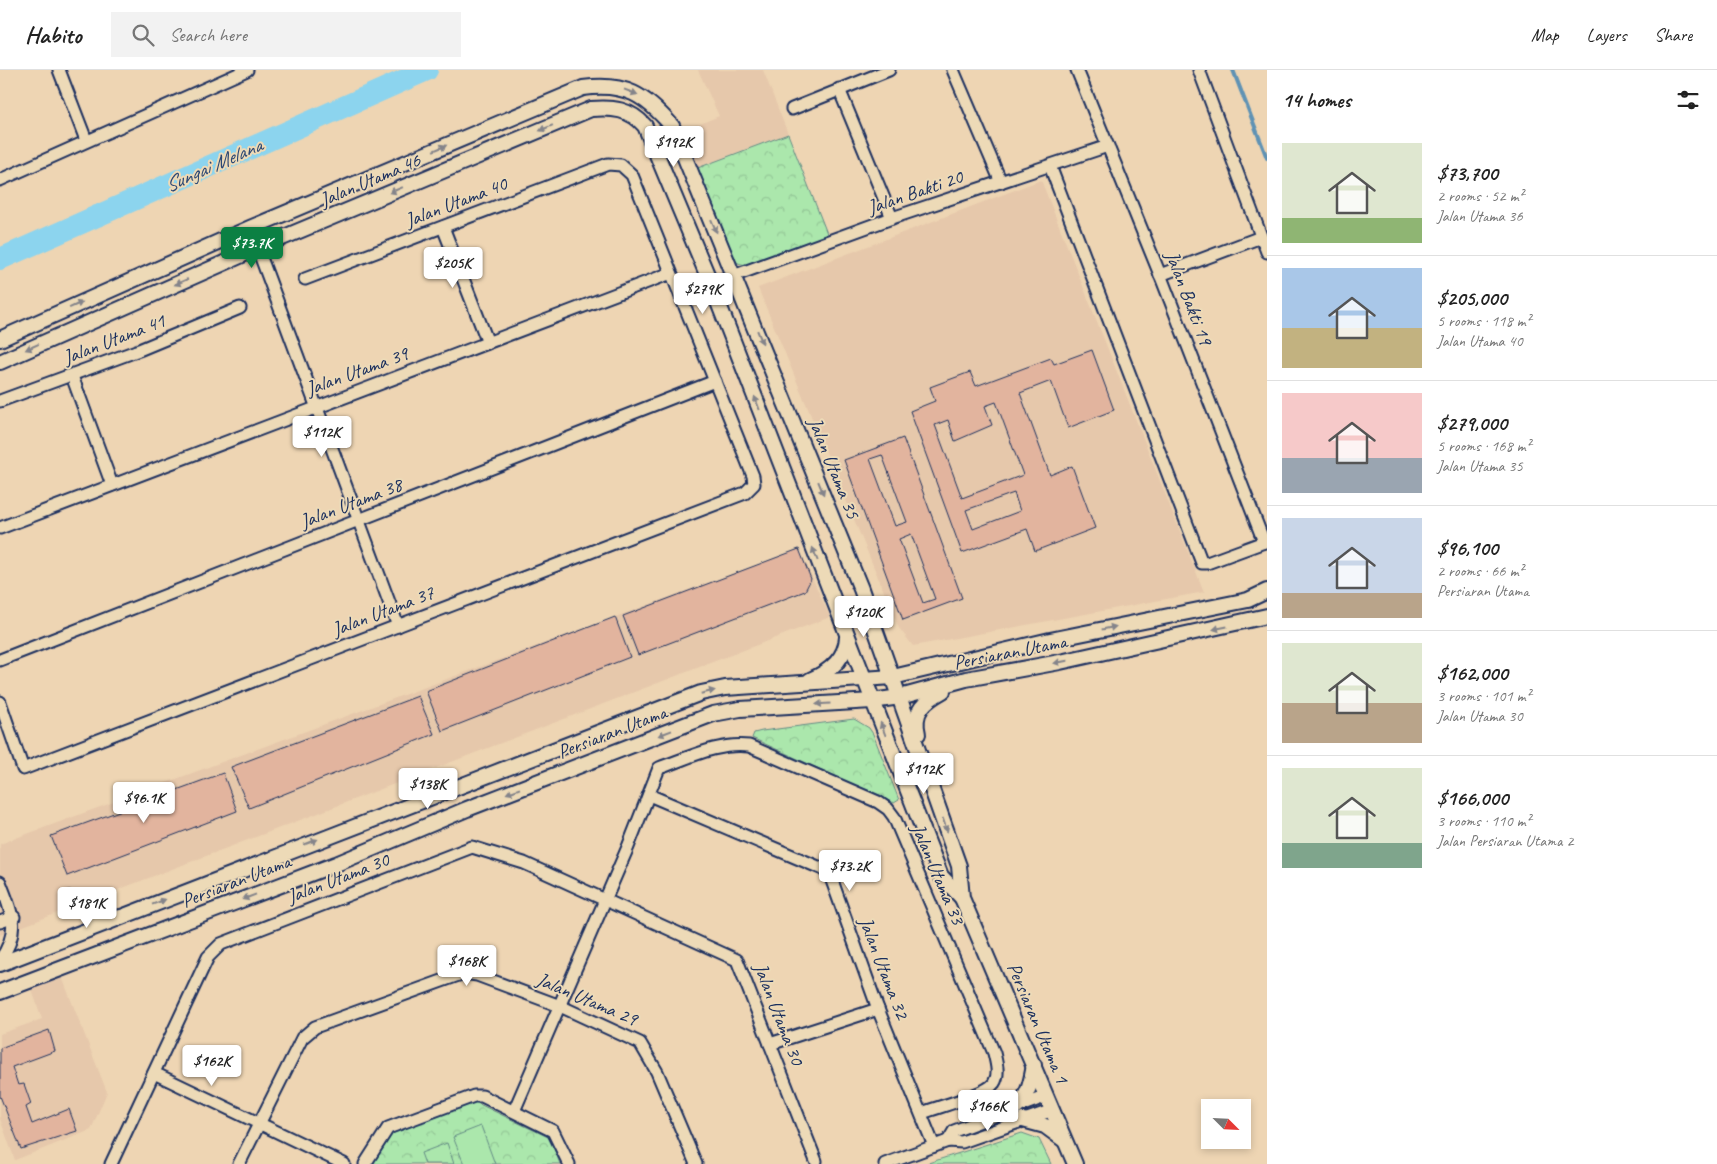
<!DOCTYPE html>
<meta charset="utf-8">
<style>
:root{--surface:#fff;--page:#f2f2f2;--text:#222;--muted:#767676;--line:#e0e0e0;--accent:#0b8043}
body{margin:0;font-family:Caveat,sans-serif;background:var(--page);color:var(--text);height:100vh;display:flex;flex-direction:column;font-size:19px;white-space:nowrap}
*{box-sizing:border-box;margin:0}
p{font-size:16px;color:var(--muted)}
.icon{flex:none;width:28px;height:28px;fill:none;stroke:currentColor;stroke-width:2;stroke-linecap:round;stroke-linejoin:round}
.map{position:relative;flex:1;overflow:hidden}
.drawer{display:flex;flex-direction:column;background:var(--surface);width:450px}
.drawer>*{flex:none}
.needle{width:32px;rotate:114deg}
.buttons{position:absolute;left:1201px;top:1029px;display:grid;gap:10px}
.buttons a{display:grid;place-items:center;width:50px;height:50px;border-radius:0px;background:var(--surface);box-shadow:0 2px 8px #0003;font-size:25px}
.price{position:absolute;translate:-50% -42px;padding:0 11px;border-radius:5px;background:#fff;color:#222;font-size:16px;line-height:32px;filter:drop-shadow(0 1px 2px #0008)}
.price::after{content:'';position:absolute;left:50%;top:30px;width:15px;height:11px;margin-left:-8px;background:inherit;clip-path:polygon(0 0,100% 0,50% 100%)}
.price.current{background:var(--accent);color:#fff}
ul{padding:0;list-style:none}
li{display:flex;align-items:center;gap:15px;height:125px;padding:0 15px}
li+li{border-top:1px solid var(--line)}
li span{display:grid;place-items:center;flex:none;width:140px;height:100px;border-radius:0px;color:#555}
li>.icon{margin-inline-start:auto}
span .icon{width:60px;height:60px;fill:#fffc;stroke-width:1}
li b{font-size:21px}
h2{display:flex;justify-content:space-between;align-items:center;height:60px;padding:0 15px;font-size:21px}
header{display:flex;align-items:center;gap:30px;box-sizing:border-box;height:70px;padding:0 25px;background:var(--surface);border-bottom:1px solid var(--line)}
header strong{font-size:24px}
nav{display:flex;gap:28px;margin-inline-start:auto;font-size:18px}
.search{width:350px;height:45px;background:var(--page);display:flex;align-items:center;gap:12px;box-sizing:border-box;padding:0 18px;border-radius:0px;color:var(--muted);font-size:19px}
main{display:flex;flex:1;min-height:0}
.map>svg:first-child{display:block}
</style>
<header>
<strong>Habito</strong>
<div class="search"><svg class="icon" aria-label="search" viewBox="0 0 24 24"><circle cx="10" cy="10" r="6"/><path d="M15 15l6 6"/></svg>Search here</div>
<nav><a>Map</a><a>Layers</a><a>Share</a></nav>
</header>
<main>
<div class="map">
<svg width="1267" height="1094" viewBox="0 0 1267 1094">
<defs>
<pattern id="park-crowns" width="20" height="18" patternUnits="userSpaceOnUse" patternTransform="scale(1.25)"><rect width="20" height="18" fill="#abe7ac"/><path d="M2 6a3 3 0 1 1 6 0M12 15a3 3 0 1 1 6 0" fill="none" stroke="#93c696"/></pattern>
</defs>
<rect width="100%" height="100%" fill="#eed5b3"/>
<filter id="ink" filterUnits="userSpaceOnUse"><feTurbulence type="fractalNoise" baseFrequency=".02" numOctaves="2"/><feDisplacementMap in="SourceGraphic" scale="10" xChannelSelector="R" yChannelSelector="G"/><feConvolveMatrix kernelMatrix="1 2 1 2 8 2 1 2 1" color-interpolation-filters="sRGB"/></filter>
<g filter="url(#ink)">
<!-- built -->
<g fill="#e6c8ab">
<polygon points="698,0 763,0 788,64 695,99 681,62 719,46"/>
<polygon points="1041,110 1204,522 913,576 899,558 758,218"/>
<polygon points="799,479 830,547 0,865 0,774"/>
<polygon points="62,907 107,1022 91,1060 15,1090 0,1049 0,964 42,949 32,920"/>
</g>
<!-- park -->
<g fill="url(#park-crowns)" stroke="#638b85">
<polygon points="788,64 828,166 745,195 738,193 732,186 695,99"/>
<polygon points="854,649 869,658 873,664 899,730 894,733 752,668 754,663 762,661"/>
<polygon points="475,1032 550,1068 560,1094 373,1094 387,1065"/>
<polygon points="1022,1063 1039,1069 1051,1094 925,1094"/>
</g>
<!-- garden -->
<g fill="#abe7ac" stroke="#638b85">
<polygon points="481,1056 495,1094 464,1094 453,1067"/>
<polygon points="447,1073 454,1094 425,1094 421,1083"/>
</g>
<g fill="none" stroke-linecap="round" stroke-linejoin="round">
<!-- stream -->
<polyline stroke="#5f92b4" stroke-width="4" points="1233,0 1267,88"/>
<!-- river -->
<polyline stroke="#8cd4ee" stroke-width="22" points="0,189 427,0"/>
</g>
<!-- building -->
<g fill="#e2b49e" stroke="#1b2f5e" fill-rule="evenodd">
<path d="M1092,280L1114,340L1068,358L1051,311L1020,323L1050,405L1072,396L1095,458L1035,481L1027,459L962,483L910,341L935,331L930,317L970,302L976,316L1051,288L1054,294ZM996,332L1023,405L962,428L935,355L948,350L955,371L992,355L985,336ZM1014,423L1020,441L973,459L966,440Z"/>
<path d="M903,368L962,528L903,550L844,390ZM882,385L907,452L895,456L870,389ZM911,464L935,529L923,533L899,469Z"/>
<polygon points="799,479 811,509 805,521 638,585 623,546"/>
<polygon points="615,547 630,587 442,661 426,621"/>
<polygon points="418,626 434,664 249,738 231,697"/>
<polygon points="223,703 237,741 67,806 51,766"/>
<polygon points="49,960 55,981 12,997 18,1015 24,1014 31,1034 26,1037 32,1054 69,1039 77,1061 21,1079 0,1026 0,978"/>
</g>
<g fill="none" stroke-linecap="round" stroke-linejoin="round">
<!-- minor casing -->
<g stroke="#1b2f5e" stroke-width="15">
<g id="minor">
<polyline points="59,0 86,70"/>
<polyline points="953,0 1001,112"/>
<polyline points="1077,0 1163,212 1264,472"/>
<polyline points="1199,0 1267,182"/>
<polyline points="839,19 892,148"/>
<polyline points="792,39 889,0"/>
<polyline points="1050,96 1202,493 1207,493 1267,471"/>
<polyline points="0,110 247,0"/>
<polyline points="443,157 488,273"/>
<polyline points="250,158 398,556"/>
<polyline points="1160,205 1261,167"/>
<polyline points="711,214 892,148 1108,76"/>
<polyline points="72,306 112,415"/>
<polyline points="0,331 139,280 240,238"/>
<polyline points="0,458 671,203"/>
<polyline points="0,590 715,311"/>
<polyline points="0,632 23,699 745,423 754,414 753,406 632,105 621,95 608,94 305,209"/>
<polyline points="649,725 823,799 830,805 878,939 934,1076"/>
<path d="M0,812C12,843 21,861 0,890"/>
<polyline points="69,827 90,846 120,846"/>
<polyline points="0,852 14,847"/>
<polyline points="770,974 878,939"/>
<polyline points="154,1003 344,1094"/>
<path d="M514,1041L628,777L659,698C688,688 719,672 749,676L878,732L888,739L894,747L994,983C996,992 1000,1004 994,1013C986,1025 937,1037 922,1043"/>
<polyline points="948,1071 954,1061 1047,1026"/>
<polyline points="111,1094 208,887 221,874 472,777 524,793 737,890 816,1091"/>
<polyline points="239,1094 302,968 315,957 464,903 477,905 560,936 640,973 657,1002 696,1094"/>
<polyline points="365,1094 388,1058 474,1026 482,1026 553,1061 569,1094"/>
<polyline points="885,1094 948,1071 962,1072 1053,1040"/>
</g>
</g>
<!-- tertiary casing -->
<g stroke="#1b2f5e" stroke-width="18">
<g id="tertiary">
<path d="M0,269L250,158L583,18C625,12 645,25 672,56L861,519L959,796L962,828L1075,1094"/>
<path d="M0,292L258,178L591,39C613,37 630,39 645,56L711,214L941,806L962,828"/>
<path d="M810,610C829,602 846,589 847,567"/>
<path d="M918,664C912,641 925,631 943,621"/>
<polyline points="0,894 701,623 725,618 893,607 1050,570 1248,530 1267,521"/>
<polyline points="0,922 336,794 467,739 713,644 740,639 872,631 900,627 966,609 1060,592 1267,546"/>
<path d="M1017,1037C1029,1024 1031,1012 1034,995"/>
<polyline points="1023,1050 1045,1056 1064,1070"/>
</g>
</g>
<!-- minor -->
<use href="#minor" stroke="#eddab7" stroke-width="11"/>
<!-- tertiary -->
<use href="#tertiary" stroke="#eddab7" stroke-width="14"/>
</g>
<!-- one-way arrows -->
<defs><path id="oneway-solid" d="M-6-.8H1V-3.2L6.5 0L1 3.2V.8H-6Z" transform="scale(1.25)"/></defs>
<g fill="#84848a">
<use href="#oneway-solid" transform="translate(631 22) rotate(21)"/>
<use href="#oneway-solid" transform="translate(546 58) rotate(157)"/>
<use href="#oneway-solid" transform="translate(440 78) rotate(-23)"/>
<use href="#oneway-solid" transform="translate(396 120) rotate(157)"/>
<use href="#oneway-solid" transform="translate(714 156) rotate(67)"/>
<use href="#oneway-solid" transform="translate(181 212) rotate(156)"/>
<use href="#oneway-solid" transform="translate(76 235) rotate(-24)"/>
<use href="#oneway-solid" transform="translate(760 267) rotate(68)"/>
<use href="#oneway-solid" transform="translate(32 277) rotate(156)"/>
<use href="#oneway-solid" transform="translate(757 333) rotate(-111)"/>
<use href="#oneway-solid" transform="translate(821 418) rotate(68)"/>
<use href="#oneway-solid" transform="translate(815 484) rotate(-111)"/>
<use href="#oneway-solid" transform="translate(1109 558) rotate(-12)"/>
<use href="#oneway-solid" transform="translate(1220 558) rotate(168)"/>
<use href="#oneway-solid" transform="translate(1061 592) rotate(169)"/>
<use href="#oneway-solid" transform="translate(708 622) rotate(-13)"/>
<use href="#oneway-solid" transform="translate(823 634) rotate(176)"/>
<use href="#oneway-solid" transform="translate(883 659) rotate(-111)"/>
<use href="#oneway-solid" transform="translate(665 663) rotate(159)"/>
<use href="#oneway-solid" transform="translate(513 721) rotate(159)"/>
<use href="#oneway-solid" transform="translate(945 755) rotate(71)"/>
<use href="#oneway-solid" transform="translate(311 772) rotate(-21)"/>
<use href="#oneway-solid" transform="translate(249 827) rotate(159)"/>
<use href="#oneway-solid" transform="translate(159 832) rotate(-21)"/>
</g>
</g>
<g text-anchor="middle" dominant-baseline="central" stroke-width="4" stroke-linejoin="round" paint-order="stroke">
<!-- street labels -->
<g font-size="20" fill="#1b2f5e" stroke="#eddab7">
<text transform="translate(370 110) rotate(-23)">Jalan Utama 46</text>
<text transform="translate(915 122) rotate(-19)">Jalan Bakti 20</text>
<text transform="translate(456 132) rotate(-21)">Jalan Utama 40</text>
<text transform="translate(1189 228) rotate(69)">Jalan Bakti 19</text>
<text transform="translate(114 269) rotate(-21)">Jalan Utama 41</text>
<text transform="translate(357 301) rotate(-20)">Jalan Utama 39</text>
<text transform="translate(834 398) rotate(68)">Jalan Utama 35</text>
<text transform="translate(351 433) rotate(-21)">Jalan Utama 38</text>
<text transform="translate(383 541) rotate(-21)">Jalan Utama 37</text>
<text transform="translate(1010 582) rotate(-11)">Persiaran Utama</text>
<text transform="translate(612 662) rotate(-21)">Persiaran Utama</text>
<text transform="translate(938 804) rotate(67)">Jalan Utama 33</text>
<text transform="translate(338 808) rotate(-21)">Jalan Utama 30</text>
<text transform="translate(236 811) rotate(-21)">Persiaran Utama</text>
<text transform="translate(884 898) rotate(69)">Jalan Utama 32</text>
<text transform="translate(587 929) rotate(23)">Jalan Utama 29</text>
<text transform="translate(779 944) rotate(69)">Jalan Utama 30</text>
<text transform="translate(1038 953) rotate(67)">Persiaran Utama 1</text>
</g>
<!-- water labels -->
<g font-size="21" font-style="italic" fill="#2c4874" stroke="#eddab7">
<text transform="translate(213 95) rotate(-24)">Sungai Melana</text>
</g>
</g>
</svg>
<div class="buttons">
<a><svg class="needle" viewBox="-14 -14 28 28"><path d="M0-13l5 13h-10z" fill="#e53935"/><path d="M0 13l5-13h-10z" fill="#767676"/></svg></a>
</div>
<b class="price" style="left:674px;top:98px">$192K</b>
<b class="price current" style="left:252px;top:199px">$73.7K</b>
<b class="price" style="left:453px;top:219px">$205K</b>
<b class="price" style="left:703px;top:245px">$279K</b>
<b class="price" style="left:322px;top:388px">$112K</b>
<b class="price" style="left:864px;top:568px">$120K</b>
<b class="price" style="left:924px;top:725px">$112K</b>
<b class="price" style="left:428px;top:740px">$138K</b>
<b class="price" style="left:144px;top:754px">$96.1K</b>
<b class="price" style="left:850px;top:822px">$73.2K</b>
<b class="price" style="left:87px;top:859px">$181K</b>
<b class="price" style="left:467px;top:917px">$168K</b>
<b class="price" style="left:212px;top:1017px">$162K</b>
<b class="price" style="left:988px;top:1062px">$166K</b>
</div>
<section class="drawer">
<h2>14 homes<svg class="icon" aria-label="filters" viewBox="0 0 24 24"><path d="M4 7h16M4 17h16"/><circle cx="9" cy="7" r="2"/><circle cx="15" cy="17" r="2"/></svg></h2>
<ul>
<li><span style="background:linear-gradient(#dfe7d0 75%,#8fb573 0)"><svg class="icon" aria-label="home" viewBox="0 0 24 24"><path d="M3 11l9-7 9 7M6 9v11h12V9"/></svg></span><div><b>$73,700</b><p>2 rooms · 52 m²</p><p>Jalan Utama 36</p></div></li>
<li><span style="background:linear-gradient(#a9c7e8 60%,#c2b280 0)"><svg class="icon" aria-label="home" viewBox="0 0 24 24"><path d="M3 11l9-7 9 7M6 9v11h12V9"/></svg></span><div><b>$205,000</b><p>5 rooms · 118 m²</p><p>Jalan Utama 40</p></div></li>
<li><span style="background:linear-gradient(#f6c9c9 65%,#9aa5b1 0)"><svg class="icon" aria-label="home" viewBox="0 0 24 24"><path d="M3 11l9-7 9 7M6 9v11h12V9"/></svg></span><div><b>$279,000</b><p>5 rooms · 168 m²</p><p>Jalan Utama 35</p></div></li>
<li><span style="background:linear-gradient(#c9d6e8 75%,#b9a48a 0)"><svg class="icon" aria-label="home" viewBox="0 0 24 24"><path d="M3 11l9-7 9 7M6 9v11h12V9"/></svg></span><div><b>$96,100</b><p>2 rooms · 66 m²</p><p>Persiaran Utama</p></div></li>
<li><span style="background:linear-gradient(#dfe7d0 60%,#b9a48a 0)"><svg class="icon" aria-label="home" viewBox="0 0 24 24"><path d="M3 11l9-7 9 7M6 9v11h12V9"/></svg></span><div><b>$162,000</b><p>3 rooms · 101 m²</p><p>Jalan Utama 30</p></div></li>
<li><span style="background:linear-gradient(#dfe7d0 75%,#7fa58c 0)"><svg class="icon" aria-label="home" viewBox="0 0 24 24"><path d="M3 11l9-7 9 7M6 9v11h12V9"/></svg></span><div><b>$166,000</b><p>3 rooms · 110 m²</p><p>Jalan Persiaran Utama 2</p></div></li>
</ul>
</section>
</main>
